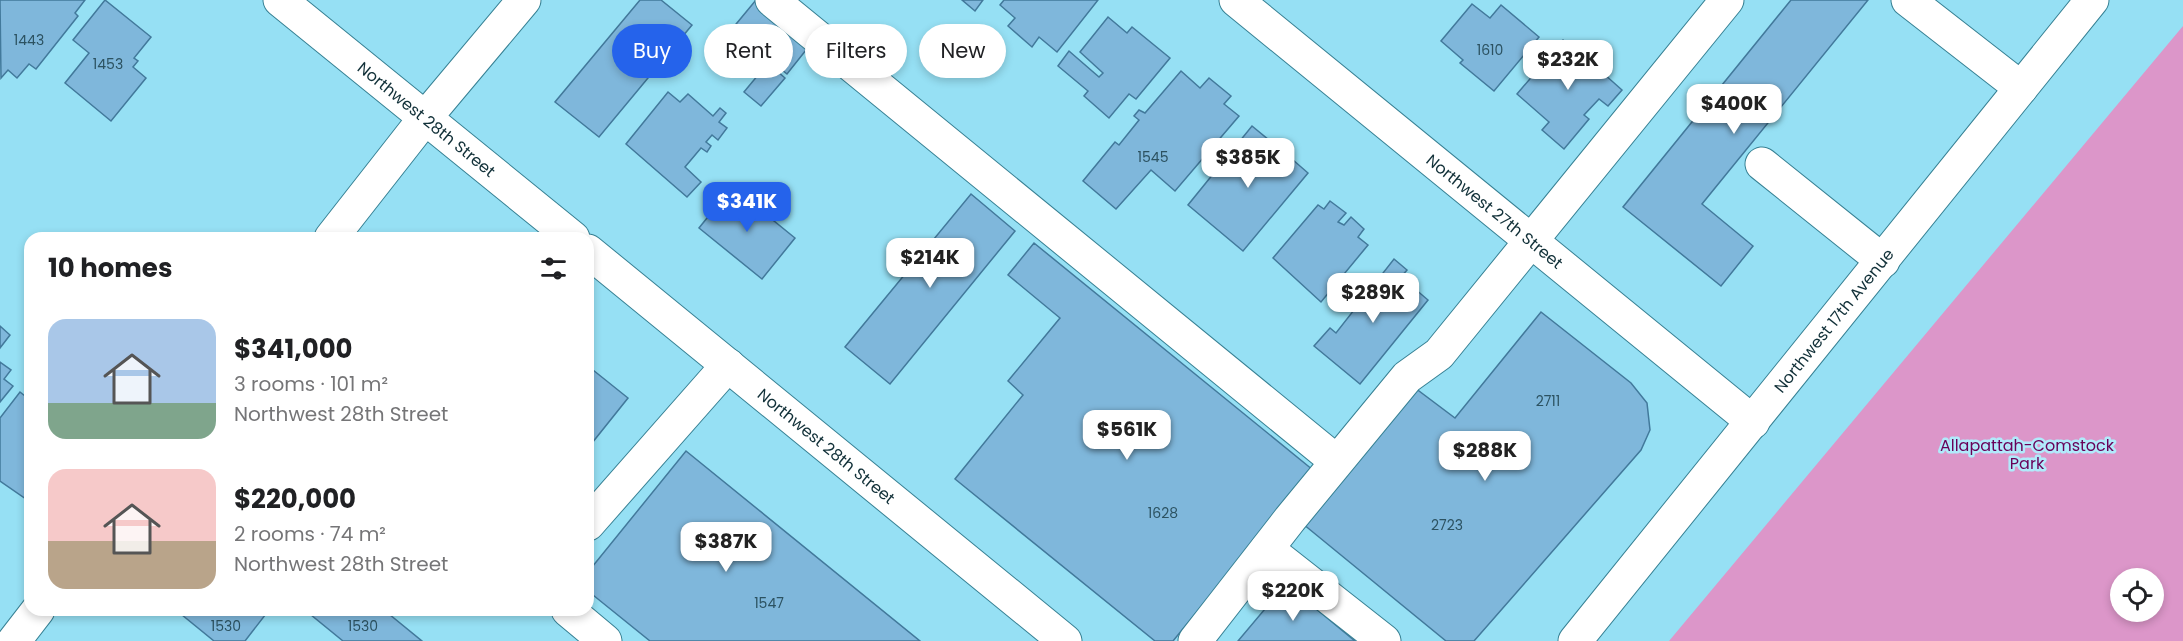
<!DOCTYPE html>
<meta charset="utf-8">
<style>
:root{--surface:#fff;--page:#f6f6f6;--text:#202124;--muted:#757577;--accent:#2563eb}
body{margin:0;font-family:Poppins,sans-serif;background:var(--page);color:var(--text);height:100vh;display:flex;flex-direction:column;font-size:22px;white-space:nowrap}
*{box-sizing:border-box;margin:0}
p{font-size:20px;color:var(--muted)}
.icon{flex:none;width:33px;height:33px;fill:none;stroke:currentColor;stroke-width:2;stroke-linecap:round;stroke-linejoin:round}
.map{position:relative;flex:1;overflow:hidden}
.panel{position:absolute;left:24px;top:232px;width:570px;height:384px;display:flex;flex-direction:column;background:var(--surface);border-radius:18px;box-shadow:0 3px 9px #0003}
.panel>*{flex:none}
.banner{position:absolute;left:612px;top:24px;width:570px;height:54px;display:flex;gap:12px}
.controls{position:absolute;left:2110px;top:568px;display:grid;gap:12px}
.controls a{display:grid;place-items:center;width:54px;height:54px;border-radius:50%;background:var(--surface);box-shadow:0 3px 9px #0003;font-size:30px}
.price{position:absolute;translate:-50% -51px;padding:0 14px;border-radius:12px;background:#fff;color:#222;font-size:20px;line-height:39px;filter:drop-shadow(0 2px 3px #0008)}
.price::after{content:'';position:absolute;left:50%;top:36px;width:18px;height:14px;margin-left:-9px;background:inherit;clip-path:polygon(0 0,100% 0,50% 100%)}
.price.active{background:var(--accent);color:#fff}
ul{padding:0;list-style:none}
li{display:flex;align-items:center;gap:18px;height:150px;padding:0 24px}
li span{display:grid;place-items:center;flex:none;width:168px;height:120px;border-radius:18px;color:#555}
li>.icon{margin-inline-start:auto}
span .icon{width:72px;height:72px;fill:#fffc;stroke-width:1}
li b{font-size:26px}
h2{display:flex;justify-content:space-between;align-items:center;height:72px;padding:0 24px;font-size:26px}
.pill{padding:0 21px;border-radius:27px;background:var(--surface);box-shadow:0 3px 9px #0003;font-size:21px;line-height:54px}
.pill.active{background:var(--accent);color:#fff}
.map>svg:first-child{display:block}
</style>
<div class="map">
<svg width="2183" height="641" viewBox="0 0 2183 641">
<rect width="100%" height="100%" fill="#96e0f4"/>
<!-- green -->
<path fill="#dc96c9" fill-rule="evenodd" d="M2183,26V641H1669ZM2121,579H2154V612H2121Z"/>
<!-- building -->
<g fill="#7fb7db" stroke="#42799b" stroke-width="1.5">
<polygon points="0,0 85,0 75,13 78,16 36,69 29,64 17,78 8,70 1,78"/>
<polygon points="105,0 151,37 134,58 138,61 133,67 146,78 111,121 65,83 89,53 73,40"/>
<polygon points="640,0 661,0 692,25 599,137 555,102"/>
<polygon points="756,0 810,45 787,74 732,29"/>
<polygon points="962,0 983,0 975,11"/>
<polygon points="1004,0 1098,0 1057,52 1039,37 1032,47 1008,26 1015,18 1000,5"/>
<polygon points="1791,0 1868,0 1702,204 1753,246 1721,286 1623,207"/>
<polygon points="1472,4 1490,18 1501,5 1539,37 1494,91 1460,63 1463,60 1441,41"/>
<polygon points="1108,17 1127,33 1132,27 1170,58 1136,99 1129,94 1109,118 1084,96 1088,91 1058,66 1069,51 1099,77 1103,73 1080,52"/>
<polygon points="1563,40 1572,49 1578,42 1609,68 1604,74 1622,90 1608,106 1599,99 1584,115 1589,119 1564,149 1542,130 1549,122 1517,94"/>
<polygon points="768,63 785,78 761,106 744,92"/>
<polygon points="1181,71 1200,88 1209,78 1231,96 1224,104 1239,116 1175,191 1151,170 1116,209 1083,181 1115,142 1119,145 1139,120 1134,116 1139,110 1145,113"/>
<polygon points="668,92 680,102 688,94 713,116 720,108 726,113 719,122 727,128 718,140 712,135 706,142 711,146 707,152 701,148 685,167 701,182 687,197 626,144"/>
<polygon points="1252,126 1275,145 1270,150 1281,158 1285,153 1308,173 1243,251 1188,205"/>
<polygon points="732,187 795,238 762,279 699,228"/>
<polygon points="971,194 1015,231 890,384 845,347"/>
<polygon points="1330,201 1346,213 1338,222 1344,225 1351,217 1364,229 1358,237 1368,245 1321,302 1273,258 1318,205 1324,209"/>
<polygon points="1034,243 1313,470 1173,641 1155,641 955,479 1023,395 1008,381 1060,318 1008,275"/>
<polygon points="1394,259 1407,270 1401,277 1428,300 1360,384 1314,346 1330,328 1336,333"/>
<polygon points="1541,312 1631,383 1647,403 1650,430 1641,450 1474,641 1446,641 1303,524 1415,388 1455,418"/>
<polygon points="0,326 10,335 0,348"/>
<polygon points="0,362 11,370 4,379 13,386 0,402"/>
<polygon points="588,366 628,398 588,448"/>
<polygon points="20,392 30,400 30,495 26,499 0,481 0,418"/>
<polygon points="686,451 920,641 650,641 588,591 588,572"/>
<polygon points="1286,584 1355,641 1238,641"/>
<polygon points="176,610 269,610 245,641 214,641"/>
<polygon points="305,610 384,610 422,641 343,641"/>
</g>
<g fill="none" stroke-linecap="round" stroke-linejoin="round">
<!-- minor casing -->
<g stroke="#378194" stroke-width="35">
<g id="minor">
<path id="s1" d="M280,0L573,238"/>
<polyline points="772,0 1336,461"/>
<path id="s2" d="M1236,0L1753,422"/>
<polyline points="1908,0 2021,88"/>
<polyline points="1762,164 1883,261"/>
<polyline points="331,238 425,118 524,0"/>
<path id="s3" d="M588,251L1065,641"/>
<polyline points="588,524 728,365"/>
<polyline points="1267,549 1384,641"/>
<polyline points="568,610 605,641"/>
<polyline points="14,641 38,610"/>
<polyline points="1195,641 1290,519 1407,377 1439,354 1727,0"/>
</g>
</g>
<!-- major casing -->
<g stroke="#378194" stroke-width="35">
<g id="major">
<path id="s4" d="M1575,641L2092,0"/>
</g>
</g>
<!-- minor -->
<use href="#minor" stroke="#fff" stroke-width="33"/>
<!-- major -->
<use href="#major" stroke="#fff" stroke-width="33"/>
</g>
<g text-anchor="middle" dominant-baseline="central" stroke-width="5" stroke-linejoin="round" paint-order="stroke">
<!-- number labels -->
<g font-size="14" fill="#2c5261">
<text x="29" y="40">1443</text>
<text x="1490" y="50">1610</text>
<text x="108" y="64">1453</text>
<text x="1153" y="157">1545</text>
<text x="1548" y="401">2711</text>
<text x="1163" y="513">1628</text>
<text x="1447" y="525">2723</text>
<text x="769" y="603">1547</text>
<text x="226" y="626">1530</text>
<text x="363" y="626">1530</text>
</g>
<!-- street labels -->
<g font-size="16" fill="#113038" stroke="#b1eafb">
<text stroke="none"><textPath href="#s1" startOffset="189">Northwest 28th Street</textPath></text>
<text stroke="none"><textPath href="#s2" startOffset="334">Northwest 27th Street</textPath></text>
<text stroke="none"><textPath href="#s4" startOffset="412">Northwest 17th Avenue</textPath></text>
<text stroke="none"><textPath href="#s3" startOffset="308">Northwest 28th Street</textPath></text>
</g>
<!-- park labels -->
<g font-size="16" fill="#690158" stroke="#b1eafb">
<text x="2027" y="445">Allapattah-Comstock<tspan x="2027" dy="18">Park</tspan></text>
</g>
</g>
</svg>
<div class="controls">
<a><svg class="icon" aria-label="locate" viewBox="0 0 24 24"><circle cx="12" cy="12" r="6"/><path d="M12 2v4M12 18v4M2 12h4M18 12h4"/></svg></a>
</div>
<b class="price" style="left:1568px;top:91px">$232K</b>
<b class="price" style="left:1734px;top:135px">$400K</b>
<b class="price" style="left:1248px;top:189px">$385K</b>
<b class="price active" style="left:747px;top:233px">$341K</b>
<b class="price" style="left:930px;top:289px">$214K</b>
<b class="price" style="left:1373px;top:324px">$289K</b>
<b class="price" style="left:1127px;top:461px">$561K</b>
<b class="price" style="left:1485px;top:482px">$288K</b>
<b class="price" style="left:726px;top:573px">$387K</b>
<b class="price" style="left:1293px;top:622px">$220K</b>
<div class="banner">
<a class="pill active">Buy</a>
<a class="pill">Rent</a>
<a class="pill">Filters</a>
<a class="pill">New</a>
</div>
<section class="panel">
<h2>10 homes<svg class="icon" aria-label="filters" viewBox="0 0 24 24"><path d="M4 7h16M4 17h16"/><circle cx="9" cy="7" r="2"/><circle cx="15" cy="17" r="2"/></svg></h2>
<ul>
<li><span style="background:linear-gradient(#a9c7e8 70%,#7fa58c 0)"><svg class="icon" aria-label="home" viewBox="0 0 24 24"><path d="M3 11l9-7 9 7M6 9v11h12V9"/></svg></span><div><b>$341,000</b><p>3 rooms · 101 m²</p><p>Northwest 28th Street</p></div></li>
<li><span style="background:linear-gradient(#f6c9c9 60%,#b9a48a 0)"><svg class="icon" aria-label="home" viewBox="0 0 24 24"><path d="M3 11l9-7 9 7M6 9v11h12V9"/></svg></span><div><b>$220,000</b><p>2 rooms · 74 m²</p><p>Northwest 28th Street</p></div></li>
</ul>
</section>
</div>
